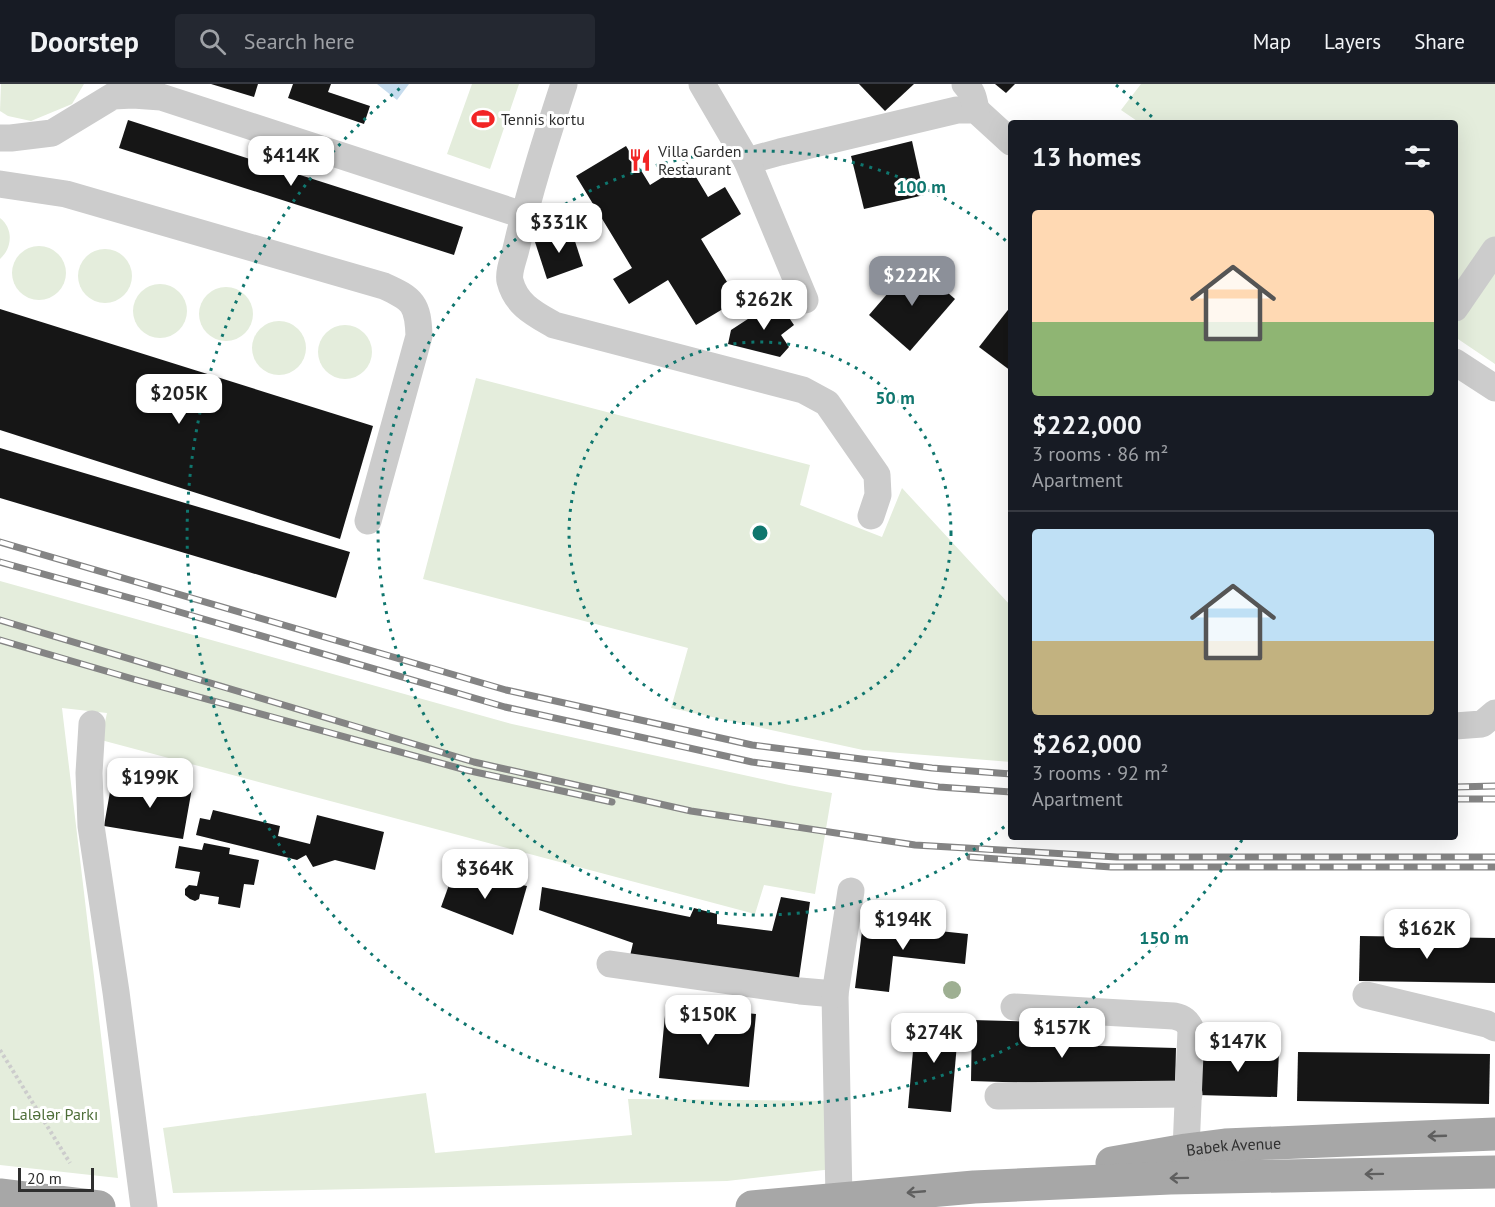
<!DOCTYPE html>
<meta charset="utf-8">
<style>
:root{--surface:#171b24;--page:#242831;--text:#f1f3f6;--muted:#9ea1a6;--line:#363941;--accent:#8c9099}
body{margin:0;font-family:"PT Sans",sans-serif;background:var(--page);color:var(--text);height:100vh;display:flex;flex-direction:column;font-size:22px;white-space:nowrap}
*{box-sizing:border-box;margin:0}
p{font-size:20px;color:var(--muted)}
.icon{flex:none;width:33px;height:33px;fill:none;stroke:currentColor;stroke-width:2;stroke-linecap:round;stroke-linejoin:round}
.map{position:relative;flex:1;overflow:hidden}
.sheet{position:absolute;left:1008px;top:36px;width:450px;height:720px;display:flex;flex-direction:column;background:var(--surface);border-radius:6px;box-shadow:0 6px 24px #0002}
.sheet>*{flex:none}
.scale{position:absolute;left:18px;bottom:15px;width:76px;box-sizing:border-box;padding-left:6px;border:3px solid #2f2f2f;border-top:0;font-size:16px;line-height:21px;white-space:nowrap;color:#2f2f2f;-webkit-text-stroke:4px #fff;paint-order:stroke}
.price{position:absolute;translate:-50% -51px;padding:0 14px;border-radius:12px;background:#fff;color:#222;font-size:20px;line-height:39px;filter:drop-shadow(0 2px 3px #0008)}
.price::after{content:'';position:absolute;left:50%;top:36px;width:18px;height:14px;margin-left:-9px;background:inherit;clip-path:polygon(0 0,100% 0,50% 100%)}
.price.current{background:var(--accent);color:#fff}
ul{padding:0;list-style:none}
li{display:grid;align-content:center;gap:12px;height:318px;padding:0 24px}
li+li{border-top:2px solid var(--line)}
li span{display:grid;place-items:center;height:186px;border-radius:6px;color:#555}
li>.icon{margin-inline-start:auto}
span .icon{width:108px;height:108px;fill:#fffc;stroke-width:1}
li b{font-size:26px}
h2{display:flex;justify-content:space-between;align-items:center;height:72px;padding:0 24px;font-size:26px}
header{display:flex;align-items:center;gap:36px;box-sizing:border-box;height:84px;padding:0 30px;background:var(--surface);border-bottom:2px solid var(--line)}
header strong{font-size:28px}
nav{display:flex;gap:33px;margin-inline-start:auto;font-size:21px}
.search{width:420px;height:54px;background:var(--page);display:flex;align-items:center;gap:15px;box-sizing:border-box;padding:0 21px;border-radius:6px;color:var(--muted);font-size:22px}
.map>svg:first-child{display:block}
</style>
<header>
<strong>Doorstep</strong>
<div class="search"><svg class="icon" aria-label="search" viewBox="0 0 24 24"><circle cx="10" cy="10" r="6"/><path d="M15 15l6 6"/></svg>Search here</div>
<nav><a>Map</a><a>Layers</a><a>Share</a></nav>
</header>
<div class="map">
<svg width="1495" height="1123" viewBox="0 0 1495 1123">
<rect width="100%" height="100%" fill="#fff"/>
<!-- green -->
<g fill="#e4eddc">
<polygon points="1,0 84,0 72,20 31,37 8,32 0,27"/>
<polygon points="472,0 519,0 490,85 447,70"/>
<polygon points="1141,0 1495,0 1495,280 1455,253 1455,39 1140,39 1121,26"/>
<path d="M0,134C14,145 12,164 0,175Z"/>
<circle cx="39" cy="189" r="27"/>
<circle cx="105" cy="192" r="27"/>
<circle cx="160" cy="227" r="27"/>
<circle cx="226" cy="230" r="27"/>
<circle cx="279" cy="264" r="27"/>
<circle cx="345" cy="268" r="27"/>
<polygon points="476,294 810,381 800,421 882,453 902,404 1011,522 1011,678 863,666 671,624 688,564 423,495"/>
<polygon points="0,497 512,640 789,701 832,709 815,810 764,801 755,830 101,656 107,629 62,624 118,1094 0,1081"/>
<polygon points="426,1009 435,1069 632,1051 628,1015 832,1017 833,1085 727,1097 173,1109 163,1044"/>
</g>
<!-- water -->
<polygon fill="#c6dcee" points="377,0 409,0 397,16"/>
<!-- building -->
<g fill="#161616">
<polygon points="211,0 258,0 254,13"/>
<polygon points="293,0 331,0 328,8 370,22 364,40 288,14"/>
<polygon points="859,0 914,0 885,27"/>
<polygon points="995,0 1015,0 1006,9"/>
<polygon points="128,36 463,143 454,171 119,64"/>
<polygon points="912,57 924,111 864,125 851,72"/>
<polygon points="626,62 650,101 687,78 708,113 725,103 741,130 701,155 738,216 696,241 668,196 629,220 613,195 632,184 576,92"/>
<polygon points="571,145 583,182 547,195 535,158"/>
<polygon points="914,179 955,215 910,267 869,231"/>
<polygon points="777,216 794,241 781,251 789,263 780,273 728,260 731,246"/>
<polygon points="1011,222 1011,287 979,263"/>
<polygon points="0,225 373,342 340,455 0,346"/>
<polygon points="0,364 350,468 336,514 0,414"/>
<polygon points="148,696 192,704 183,755 104,742 111,702 146,708"/>
<polygon points="213,726 280,742 278,752 310,760 317,731 384,748 375,786 335,776 313,783 306,771 297,776 196,751 200,734 210,736"/>
<polygon points="204,759 230,764 229,770 259,776 254,801 244,800 240,824 218,820 219,813 200,810 199,815 195,817 190,815 185,811 185,805 189,801 197,802 200,788 175,784 179,762 202,766"/>
<polygon points="454,787 527,802 513,851 441,823"/>
<polygon points="542,803 690,833 694,824 717,830 717,840 772,847 781,813 810,818 798,901 630,872 633,859 539,826"/>
<polygon points="863,839 968,850 965,880 893,872 889,908 855,904"/>
<polygon points="1360,852 1495,854 1495,899 1359,897"/>
<polygon points="666,921 756,930 749,1003 659,994"/>
<polygon points="916,933 959,937 951,1028 908,1024"/>
<polygon points="972,936 1044,938 1043,951 1064,951 1064,961 1176,964 1175,1003 971,997"/>
<polygon points="1199,965 1279,967 1277,1013 1197,1011"/>
<polygon points="1298,968 1490,970 1489,1020 1297,1017"/>
</g>
<g fill="none" stroke-linecap="round" stroke-linejoin="round">
<!-- path -->
<polyline stroke="#ccc" stroke-width="4" stroke-dasharray="3 3" stroke-linecap="butt" points="0,966 70,1079"/>
<!-- minor -->
<g stroke="#ccc" stroke-width="27">
<path d="M564,0C546,55 529,108 516,165C514,174 508,188 510,197C516,221 535,230 554,241L803,306L827,319L877,391L878,411L871,432"/>
<polyline points="702,0 747,77 780,68 957,26 976,26 1011,58"/>
<path d="M965,0C973,8 974,16 976,26"/>
<polyline points="0,54 11,54 52,49 113,12 133,11 161,13 523,131"/>
<polyline points="747,77 805,216"/>
<path d="M0,100L66,110L384,202C413,215 418,220 419,252L368,437"/>
<polyline points="1455,224 1495,166"/>
<polyline points="1455,278 1495,304"/>
<polyline points="92,640 89,689 91,742 116,908 144,1123"/>
<polyline points="1455,642 1482,640 1495,629"/>
<polyline points="610,880 800,907 835,910 839,1115"/>
<polyline points="835,910 851,807"/>
<polyline points="1366,911 1487,940 1495,944"/>
<path d="M1014,923L1174,932C1183,934 1188,937 1191,946L1186,1066"/>
<polyline points="998,1012 1189,1010"/>
</g>
<!-- major -->
<g stroke="#a7a7a7" stroke-width="33">
<path id="s1" d="M1112,1079L1186,1066L1225,1061L1495,1050"/>
<polyline points="0,1111 99,1123"/>
<polyline points="752,1123 974,1103 1170,1094 1495,1088"/>
</g>
<!-- rail casing -->
<g stroke="#848484" stroke-width="7">
<g id="rail">
<polyline points="0,458 506,606 752,661 932,684 1011,690"/>
<polyline points="0,478 152,520 505,623 752,678 939,703 1011,708"/>
<polyline points="0,536 474,678 691,727 915,761 1117,773 1495,773"/>
<polyline points="0,556 133,595 466,686 612,718"/>
<polyline points="1455,703 1495,702"/>
<polyline points="1455,715 1495,715"/>
<polyline points="970,773 1111,783 1495,783"/>
</g>
</g>
<!-- rail -->
<use href="#rail" stroke="#fff" stroke-width="4.5" stroke-dasharray="14" stroke-linecap="butt"/>
</g>
<!-- trees -->
<circle fill="#9eaf92" cx="952" cy="906" r="9"/>
<!-- one-way arrows -->
<defs><path id="oneway-shaft" d="M-6 0H5M1.5-3L5.5 0L1.5 3" fill="none" stroke-width="1.6" stroke-linecap="round" stroke-linejoin="round" transform="scale(1.5)"/></defs>
<g stroke="#5f5f5f">
<use href="#oneway-shaft" transform="translate(1437 1052) rotate(178)"/>
<use href="#oneway-shaft" transform="translate(1374 1090) rotate(179)"/>
<use href="#oneway-shaft" transform="translate(1179 1094) rotate(179)"/>
<use href="#oneway-shaft" transform="translate(916 1108) rotate(175)"/>
</g>
<!-- distance rings -->
<g fill="none" stroke="#0f766e" stroke-width="3" stroke-dasharray="3 6">
<circle cx="760" cy="449" r="191"/>
<path d="M1011 737A382 382 0 1 1 1011 161"/>
<path d="M1242 756A572 572 0 1 1 404 1M1116 1A572 572 0 0 1 1157 38"/>
</g>
<!-- icons -->
<defs>
<g id="stadium-bare" transform="scale(1.8)"><path d="M0-5a6.5 5 0 1 0 0 10a6.5 5 0 1 0 0-10ZM-3.5-1.8h7v3.6h-7Z" fill="#f22525" stroke="#fff" stroke-width="2.5" paint-order="stroke"/></g>
<g id="restaurant-bare" transform="scale(1.8)"><path d="M-5-6h1v4h1v-4h1v4h1v-4h1v5L-1.5 .5V6h-2V.5L-5-1ZM5-6V6H3V1.5H1.5Q1.5-4 5-6Z" fill="#f22525" stroke="#fff" stroke-width="2.5" paint-order="stroke"/></g>
</defs>
<g fill-rule="evenodd">
<use href="#stadium-bare" x="483" y="35"/>
<use href="#restaurant-bare" x="640" y="76"/>
</g>
<g text-anchor="middle" dominant-baseline="central" stroke-width="6" stroke-linejoin="round" paint-order="stroke">
<!-- poi labels -->
<g font-size="16" fill="#2f2f2f" stroke="#fff" text-anchor="start">
<text x="501" y="35">Tennis kortu</text>
<text x="658" y="67">Villa Garden<tspan x="658" dy="18">Restaurant</tspan></text>
</g>
<!-- park labels -->
<g font-size="16" fill="#4e6e39" stroke="#fff">
<text x="55" y="1030">Lalələr Parkı</text>
</g>
<!-- street labels -->
<g font-size="16" fill="#2f2f2f" stroke="#fff">
<text stroke="none"><textPath href="#s1" startOffset="123">Babek Avenue</textPath></text>
</g>
</g>
<circle cx="760" cy="449" r="9" fill="#0f766e" stroke="#fff" stroke-width="3"/>
<g font-size="18" text-anchor="middle" font-weight="bold" fill="#0f766e" stroke="#fff" stroke-width="6" stroke-linejoin="round" paint-order="stroke">
<text x="921" y="109">100 m</text>
<text x="895" y="320">50 m</text>
<text x="1164" y="860">150 m</text>
</g>
</svg>
<div class="scale">20 m</div>
<b class="price" style="left:291px;top:103px">$414K</b>
<b class="price" style="left:559px;top:170px">$331K</b>
<b class="price current" style="left:912px;top:223px">$222K</b>
<b class="price" style="left:764px;top:247px">$262K</b>
<b class="price" style="left:179px;top:341px">$205K</b>
<b class="price" style="left:150px;top:725px">$199K</b>
<b class="price" style="left:485px;top:816px">$364K</b>
<b class="price" style="left:903px;top:867px">$194K</b>
<b class="price" style="left:1427px;top:876px">$162K</b>
<b class="price" style="left:708px;top:962px">$150K</b>
<b class="price" style="left:1062px;top:975px">$157K</b>
<b class="price" style="left:934px;top:980px">$274K</b>
<b class="price" style="left:1238px;top:989px">$147K</b>
<section class="sheet">
<h2>13 homes<svg class="icon" aria-label="filters" viewBox="0 0 24 24"><path d="M4 7h16M4 17h16"/><circle cx="9" cy="7" r="2"/><circle cx="15" cy="17" r="2"/></svg></h2>
<ul>
<li><span style="background:linear-gradient(#ffd9b3 60%,#8fb573 0)"><svg class="icon" aria-label="home" viewBox="0 0 24 24"><path d="M3 11l9-7 9 7M6 9v11h12V9"/></svg></span><div><b>$222,000</b><p>3 rooms · 86 m²</p><p>Apartment</p></div></li>
<li><span style="background:linear-gradient(#bfe0f5 60%,#c2b280 0)"><svg class="icon" aria-label="home" viewBox="0 0 24 24"><path d="M3 11l9-7 9 7M6 9v11h12V9"/></svg></span><div><b>$262,000</b><p>3 rooms · 92 m²</p><p>Apartment</p></div></li>
</ul>
</section>
</div>
